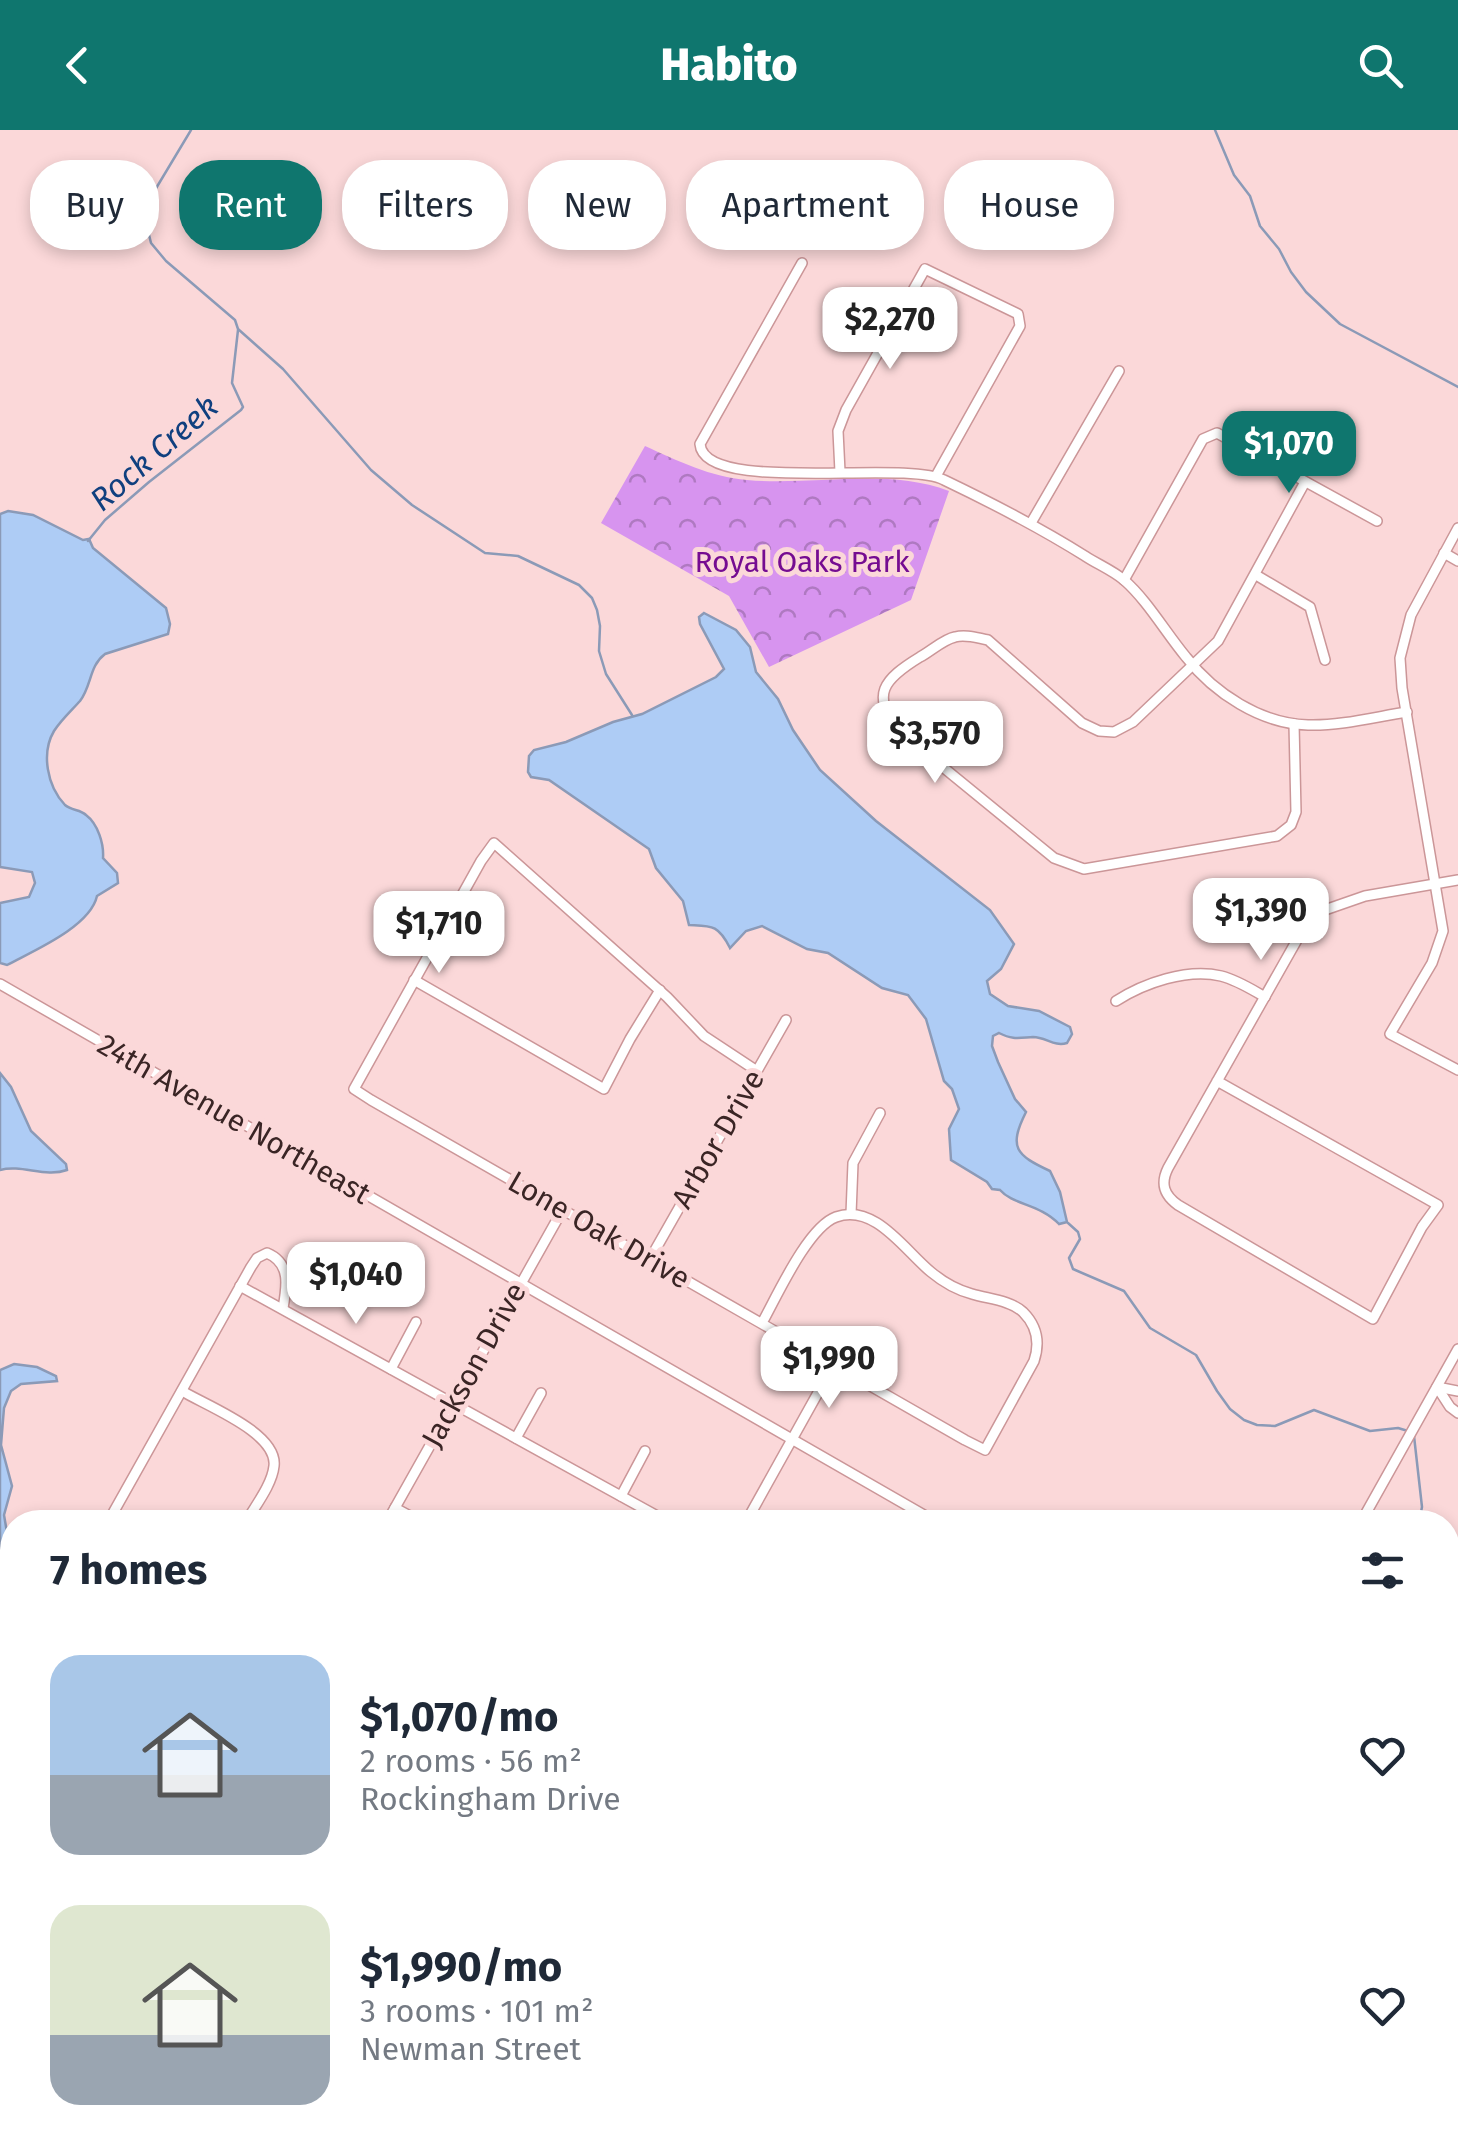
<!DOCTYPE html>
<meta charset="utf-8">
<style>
:root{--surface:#fff;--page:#f2f2f3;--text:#1f2937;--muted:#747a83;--accent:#0f766e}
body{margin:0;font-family:"Fira Sans",sans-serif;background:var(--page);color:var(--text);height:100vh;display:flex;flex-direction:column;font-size:38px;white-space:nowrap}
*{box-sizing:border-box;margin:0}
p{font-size:32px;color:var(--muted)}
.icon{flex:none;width:55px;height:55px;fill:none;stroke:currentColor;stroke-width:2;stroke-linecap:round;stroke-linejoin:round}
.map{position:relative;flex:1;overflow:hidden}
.drawer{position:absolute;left:0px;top:1380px;width:1460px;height:642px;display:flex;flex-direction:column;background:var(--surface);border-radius:40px 40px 0 0;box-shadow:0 5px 15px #0003}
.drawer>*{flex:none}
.top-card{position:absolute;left:30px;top:30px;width:1400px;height:90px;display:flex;gap:20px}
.price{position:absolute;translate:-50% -85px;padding:0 22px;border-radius:20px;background:#fff;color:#222;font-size:32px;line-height:65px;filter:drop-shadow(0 2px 5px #0008)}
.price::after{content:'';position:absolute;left:50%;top:60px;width:30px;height:22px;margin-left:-15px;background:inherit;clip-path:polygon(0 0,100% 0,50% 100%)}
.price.selected{background:var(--accent);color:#fff}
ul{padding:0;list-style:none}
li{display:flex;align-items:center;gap:30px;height:250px;padding:0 50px}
li span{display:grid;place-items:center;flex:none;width:280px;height:200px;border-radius:30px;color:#555}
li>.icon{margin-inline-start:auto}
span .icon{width:120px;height:120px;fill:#fffc;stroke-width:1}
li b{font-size:42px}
h2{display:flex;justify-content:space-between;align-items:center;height:120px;padding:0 50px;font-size:42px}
.tag{padding:0 35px;border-radius:40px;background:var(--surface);box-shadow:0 5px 15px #0003;font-size:35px;line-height:90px}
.tag.selected{background:var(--accent);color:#fff}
header{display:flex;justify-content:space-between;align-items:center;height:130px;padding:0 50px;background:var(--accent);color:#fff;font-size:45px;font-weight:800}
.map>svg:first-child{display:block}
</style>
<header><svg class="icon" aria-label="back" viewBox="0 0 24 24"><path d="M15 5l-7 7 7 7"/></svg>Habito<svg class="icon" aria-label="search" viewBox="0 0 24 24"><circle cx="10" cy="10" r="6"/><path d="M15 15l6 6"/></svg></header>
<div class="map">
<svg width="1458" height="2021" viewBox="0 0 1458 2021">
<defs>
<pattern id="park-crowns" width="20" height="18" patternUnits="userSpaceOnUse" patternTransform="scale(2.5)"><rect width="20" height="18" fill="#d794ef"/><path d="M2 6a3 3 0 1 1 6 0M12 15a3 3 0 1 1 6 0" fill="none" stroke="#af79c1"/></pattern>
</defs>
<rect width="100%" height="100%" fill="#fbd8d9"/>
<!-- park -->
<g fill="url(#park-crowns)">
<path d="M645,316C678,331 711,347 747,350C813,356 886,337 949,361L911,470L769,537L729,466L601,393Z"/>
<polygon points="12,1453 12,1792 0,1814 0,1476"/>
</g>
<!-- water -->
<g fill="#aeccf5" stroke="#8b9ab7" stroke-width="2.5">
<path d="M8,381L33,385L83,410L89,409L93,418L166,478L170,494L168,504L105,524C89,536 92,555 80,571C71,581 61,590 54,601C41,623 47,656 65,675C72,681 80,679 86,685C98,694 104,714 103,728L117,743L118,753L97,766C90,797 33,821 7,835L0,833V773L29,767L35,753L32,742L0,737V384Z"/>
<path d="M704,483L736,500L750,517L756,542L778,569L793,600L820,640L876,691L990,780L1014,814L1001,839L987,851L990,864L1008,876L1039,881L1070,897L1072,904L1067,913C1054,917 1046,907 1033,907C1018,908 1013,910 999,903L993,906L992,916L998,932L1015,969L1026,982C1008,1018 1016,1025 1050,1041L1060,1062L1067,1092L1059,1094C1040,1074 1013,1075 1000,1060L992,1059L987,1052L951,1030L949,999L959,979L952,959L944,951L926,889L908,865L882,858L828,823L807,819L762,796L746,801L730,818C718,794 711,796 689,795L683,771L656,738L649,719L549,650L531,647L528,642L529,626L534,620L566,612L613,592L642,584L716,547L724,539L700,494L699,487Z"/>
<path d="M0,943L11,957L31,1001L66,1034L67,1040C45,1048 22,1034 0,1040Z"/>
<polygon points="14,1234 37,1237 56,1246 57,1251 21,1254 11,1261 4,1278 1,1315 12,1356 4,1385 9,1414 0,1444 0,1240"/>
</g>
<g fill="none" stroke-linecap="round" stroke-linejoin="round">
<!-- stream -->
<g stroke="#8b9ab7" stroke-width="2.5">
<polyline points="191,0 143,80 151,113 166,131 235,190 238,199 283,239 371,340 412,375 485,423 518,426 579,455 592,468 597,480 600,496 599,521 606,544 632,585"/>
<polyline points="1215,0 1234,45 1250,66 1260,96 1279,119 1291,142 1306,162 1340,194 1458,257"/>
<polyline points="88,411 105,390 149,352 241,280 243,277 232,253 238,200"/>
<polyline points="1068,1093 1078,1102 1080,1109 1069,1128 1073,1139 1124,1161 1150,1198 1196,1225 1217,1261 1230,1279 1244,1290 1257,1295 1275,1296 1314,1280 1370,1301 1398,1298 1408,1301"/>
<polyline points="1414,1306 1422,1377 1419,1392"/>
<polyline points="1448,1494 1458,1498"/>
</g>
<!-- minor casing -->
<g stroke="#cb9698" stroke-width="12">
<g id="minor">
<path d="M802,133L700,314C704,365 903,329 944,350C992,373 1039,397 1085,426C1097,434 1112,440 1124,450C1147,470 1166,503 1186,527C1214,563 1261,594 1308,595C1340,596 1375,587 1407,582"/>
<polyline points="840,342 838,301 846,280 925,139 1018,184 1020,196 936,346"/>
<polyline points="1031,393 1119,241"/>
<polyline points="1458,398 1411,485 1400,528 1402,558 1443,801 1432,833 1390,904 1458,940"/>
<polyline points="1444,423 1458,431"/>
<polyline points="1256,445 1310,477 1325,530"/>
<polyline points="1124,450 1203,309 1217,303 1377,391"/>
<path d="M1294,594L1296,682L1291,695L1277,706L1084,739L1054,728L900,602C869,565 884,549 920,527C931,521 944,509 955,507C966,504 977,508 988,510L1082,593L1099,601L1114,602L1133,592L1218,511L1305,352"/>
<polyline points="414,850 604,959 630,909 660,860"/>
<polyline points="0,854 936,1392"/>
<path d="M1116,871C1144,853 1187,838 1221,846C1237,850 1251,859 1265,867"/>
<path d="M757,941L704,906L667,867L494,713L481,731L354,959L371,970L965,1310L985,1320L1034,1231C1040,1213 1037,1196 1023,1182C1010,1170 988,1169 972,1164C957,1160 943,1152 931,1142C905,1121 875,1073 836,1087C808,1097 777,1166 762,1193"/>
<path d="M1217,951L1438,1075L1422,1097L1373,1189L1178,1075C1164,1065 1160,1054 1168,1038L1302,801L1319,782L1365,766L1458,750"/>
<polyline points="851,1084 853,1033 880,983"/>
<polyline points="650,1129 786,890"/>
<polyline points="240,1156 668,1392"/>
<polyline points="391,1239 416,1192"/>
<polyline points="1437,1257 1450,1277 1458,1283"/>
<polyline points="1437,1257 1458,1261"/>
<path d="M182,1261C207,1276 278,1303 274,1336C272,1355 255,1376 246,1392"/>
<polyline points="516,1308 541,1263"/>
<polyline points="621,1366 645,1321"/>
<polyline points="395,1378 421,1392"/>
<path d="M108,1392L251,1137L257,1128L267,1123C291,1133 287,1156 283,1178"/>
<polyline points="387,1392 563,1079"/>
<polyline points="746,1392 834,1234"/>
<polyline points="1361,1392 1458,1219"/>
<polyline points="1448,1680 1458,1686"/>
<polyline points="0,1829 12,1806"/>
<polyline points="0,1969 12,1976"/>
<polyline points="74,2010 94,2021"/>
<polyline points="46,2021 53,2010"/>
<polyline points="181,2021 187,2010"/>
<polyline points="325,2021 331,2010"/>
<polyline points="473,2021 480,2010"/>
<polyline points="619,2021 625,2010"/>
<polyline points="1012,2021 1018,2010"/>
</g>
</g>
<!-- minor -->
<use href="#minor" stroke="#fff" stroke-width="9"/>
</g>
<g text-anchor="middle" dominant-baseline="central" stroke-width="10" stroke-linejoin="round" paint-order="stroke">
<!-- park labels -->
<g font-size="30" fill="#750c91" stroke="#fbd8d9">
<text x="802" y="432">Royal Oaks Park</text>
</g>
<!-- street labels -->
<g font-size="30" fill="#3a2525" stroke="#fbd8d9">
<text transform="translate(234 989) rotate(30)">24th Avenue Northeast</text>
<text transform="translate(718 1009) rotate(-60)">Arbor Drive</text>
<text transform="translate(599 1100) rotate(30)">Lone Oak Drive</text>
<text transform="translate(474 1235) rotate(-61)">Jackson Drive</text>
</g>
<!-- water labels -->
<g font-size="32" font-style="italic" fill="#10407f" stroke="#fbd8d9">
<text transform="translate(154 323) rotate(-41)">Rock Creek</text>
</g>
</g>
</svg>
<b class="price" style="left:890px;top:242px">$2,270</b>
<b class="price selected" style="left:1289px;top:366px">$1,070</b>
<b class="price" style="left:935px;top:656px">$3,570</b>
<b class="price" style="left:1261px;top:833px">$1,390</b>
<b class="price" style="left:439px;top:846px">$1,710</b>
<b class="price" style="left:356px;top:1197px">$1,040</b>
<b class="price" style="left:829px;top:1281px">$1,990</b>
<div class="top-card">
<a class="tag">Buy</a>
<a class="tag selected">Rent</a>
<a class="tag">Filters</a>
<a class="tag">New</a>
<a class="tag">Apartment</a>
<a class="tag">House</a>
</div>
<section class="drawer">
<h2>7 homes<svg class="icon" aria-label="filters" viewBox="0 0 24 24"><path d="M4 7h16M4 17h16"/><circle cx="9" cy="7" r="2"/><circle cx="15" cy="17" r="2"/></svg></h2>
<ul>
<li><span style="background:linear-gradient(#a9c7e8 60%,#9aa5b1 0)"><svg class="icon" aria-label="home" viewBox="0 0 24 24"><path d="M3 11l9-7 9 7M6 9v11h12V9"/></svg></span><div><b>$1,070/mo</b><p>2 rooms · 56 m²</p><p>Rockingham Drive</p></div><svg class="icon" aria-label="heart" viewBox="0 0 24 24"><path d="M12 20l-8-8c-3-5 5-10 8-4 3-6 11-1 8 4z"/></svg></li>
<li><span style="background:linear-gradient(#dfe7d0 65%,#9aa5b1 0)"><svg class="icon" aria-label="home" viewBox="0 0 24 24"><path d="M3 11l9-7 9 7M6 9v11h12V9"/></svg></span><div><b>$1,990/mo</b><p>3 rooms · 101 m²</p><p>Newman Street</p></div><svg class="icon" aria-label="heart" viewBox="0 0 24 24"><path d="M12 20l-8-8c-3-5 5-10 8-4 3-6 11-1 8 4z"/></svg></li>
</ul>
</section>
</div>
